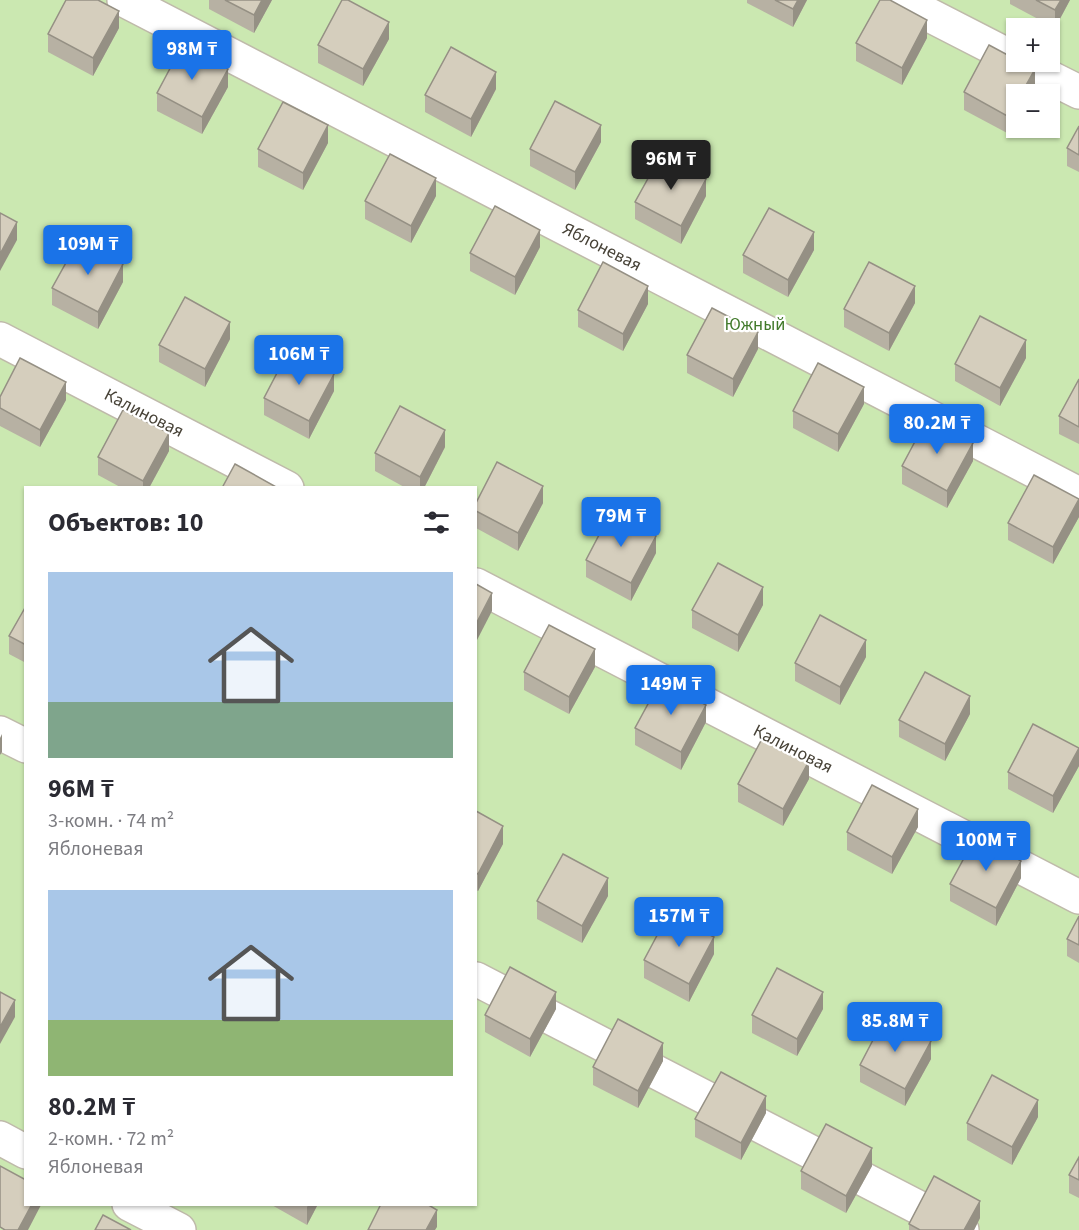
<!DOCTYPE html>
<html lang="ru">
<meta charset="utf-8">
<style>
:root{--surface:#fff;--page:#f7f7f7;--text:#2b2b33;--muted:#7c7c81;--accent:#1a73e8}
body{margin:0;font-family:"Source Sans 3",sans-serif;background:var(--page);color:var(--text);height:100vh;display:flex;flex-direction:column;font-size:22px;white-space:nowrap}
*{box-sizing:border-box;margin:0}
p{font-size:20px;color:var(--muted)}
.icon{flex:none;width:33px;height:33px;fill:none;stroke:currentColor;stroke-width:2;stroke-linecap:round;stroke-linejoin:round}
.map{position:relative;flex:1;overflow:hidden}
.details{position:absolute;left:24px;top:486px;width:453px;height:720px;display:flex;flex-direction:column;background:var(--surface);border-radius:0px;box-shadow:0 2px 4px #0004}
.details>*{flex:none}
.controls{position:absolute;left:1006px;top:18px;display:grid;gap:12px}
.controls a{display:grid;place-items:center;width:54px;height:54px;border-radius:0px;background:var(--surface);box-shadow:0 2px 4px #0004;font-size:30px}
.price{position:absolute;translate:-50% -51px;padding:0 14px;border-radius:6px;background:var(--accent);color:#fff;font-size:20px;line-height:39px;filter:drop-shadow(0 2px 3px #0008)}
.price::after{content:'';position:absolute;left:50%;top:36px;width:18px;height:14px;margin-left:-9px;background:inherit;clip-path:polygon(0 0,100% 0,50% 100%)}
.price.active{background:#222;color:#fff}
ul{padding:0;list-style:none}
li{display:grid;align-content:center;gap:12px;height:318px;padding:0 24px}
li span{display:grid;place-items:center;height:186px;border-radius:0px;color:#555}
li>.icon{margin-inline-start:auto}
span .icon{width:108px;height:108px;fill:#fffc;stroke-width:1}
li b{font-size:26px}
h2{display:flex;justify-content:space-between;align-items:center;height:72px;padding:0 24px;font-size:26px}
.map>svg:first-child{display:block}
</style>
<div class="map">
<svg width="1079" height="1230" viewBox="0 0 1079 1230">
<rect width="100%" height="100%" fill="#f4f1e8"/>
<!-- green -->
<path fill="#cbe8b1" fill-rule="evenodd" d="M0,0H1079V1230H0ZM1017,28H1050V62H1017ZM1017,94H1050V128H1017ZM26,488H476V1204H26Z"/>
<g fill="none" stroke-linecap="round" stroke-linejoin="round">
<!-- minor casing -->
<g stroke="#bfbaaa" stroke-width="36">
<g id="minor">
<polyline points="124,0 1079,494"/>
<polyline points="900,0 1017,60"/>
<polyline points="1019,62 1079,92"/>
<polyline points="0,339 287,488"/>
<polyline points="476,585 1079,897"/>
<polyline points="0,733 26,746"/>
<polyline points="476,979 962,1230"/>
<polyline points="0,1138 26,1152"/>
<polyline points="129,1204 179,1230"/>
</g>
</g>
<!-- minor -->
<use href="#minor" stroke="#fff" stroke-width="33"/>
</g>
<!-- wall -->
<g fill="#b7b1a3">
<polygon points="209,0 272,0 254,33 209,9"/>
<polygon points="747,0 807,0 793,27 747,3"/>
<polygon points="1010,0 1070,0 1055,28 1010,4"/>
<polygon points="119,28 93,76 48,52 48,34"/>
<polygon points="927,38 902,85 856,61 856,43"/>
<polygon points="389,39 363,86 318,63 318,45"/>
<polygon points="228,87 202,134 157,111 157,93"/>
<polygon points="1035,87 1009,134 964,110 964,92"/>
<polygon points="496,89 471,137 425,112 425,95"/>
<polygon points="1079,126 1079,172 1067,166 1067,148"/>
<polygon points="601,142 575,190 530,166 530,149"/>
<polygon points="328,143 303,190 258,167 258,149"/>
<polygon points="436,196 411,243 365,219 365,201"/>
<polygon points="706,196 681,244 635,219 635,202"/>
<polygon points="540,247 515,295 470,271 470,253"/>
<polygon points="814,250 788,297 743,273 743,255"/>
<polygon points="123,282 98,329 52,305 52,288"/>
<polygon points="915,303 889,351 844,327 844,309"/>
<polygon points="648,304 623,351 578,327 578,310"/>
<polygon points="230,339 205,387 159,362 159,345"/>
<polygon points="758,349 733,397 687,373 687,355"/>
<polygon points="1026,358 1000,406 955,381 955,364"/>
<polygon points="1079,379 1079,444 1059,434 1059,416"/>
<polygon points="334,391 309,439 264,415 264,398"/>
<polygon points="0,397 66,400 40,447 0,426"/>
<polygon points="864,404 838,452 793,428 793,411"/>
<polygon points="445,447 424,488 406,488 375,471 375,453"/>
<polygon points="169,451 149,488 122,488 98,475 98,457"/>
<polygon points="973,461 947,508 902,484 902,466"/>
<polygon points="476,503 543,503 518,551 476,528"/>
<polygon points="1079,517 1053,564 1008,540 1008,523"/>
<polygon points="656,553 631,601 586,577 586,560"/>
<polygon points="763,605 738,652 692,628 692,610"/>
<polygon points="26,606 26,663 9,654 9,636"/>
<polygon points="866,657 840,705 795,681 795,663"/>
<polygon points="595,667 569,714 524,690 524,672"/>
<polygon points="970,714 945,761 899,737 899,720"/>
<polygon points="706,722 681,770 635,745 635,728"/>
<polygon points="1079,766 1053,813 1008,789 1008,772"/>
<polygon points="809,779 783,826 738,802 738,784"/>
<polygon points="476,811 503,844 478,891 476,890"/>
<polygon points="918,827 892,874 847,850 847,832"/>
<polygon points="1021,878 996,926 950,901 950,884"/>
<polygon points="608,896 582,943 537,919 537,901"/>
<polygon points="1079,916 1079,963 1067,956 1067,939"/>
<polygon points="714,954 689,1002 644,978 644,960"/>
<polygon points="556,1009 530,1057 485,1032 485,1015"/>
<polygon points="823,1009 797,1056 752,1033 752,1015"/>
<polygon points="931,1059 905,1106 860,1082 860,1065"/>
<polygon points="663,1061 638,1108 593,1085 593,1067"/>
<polygon points="766,1113 741,1160 695,1137 695,1119"/>
<polygon points="1038,1117 1012,1165 967,1140 967,1123"/>
<polygon points="1079,1157 1079,1198 1069,1193 1069,1175"/>
<polygon points="872,1166 846,1213 801,1189 801,1171"/>
<polygon points="270,1204 318,1204 307,1225"/>
<polygon points="980,1218 974,1230 909,1230 909,1224"/>
</g>
<!-- shaded-wall -->
<g fill="#959084">
<polygon points="262,0 272,0 254,33 254,15"/>
<polygon points="798,0 807,0 793,27 793,9"/>
<polygon points="1061,0 1070,0 1055,28 1055,10"/>
<polygon points="119,11 119,28 93,76 93,58"/>
<polygon points="927,20 927,38 902,85 902,68"/>
<polygon points="389,22 389,39 363,86 363,69"/>
<polygon points="228,69 228,87 202,134 202,117"/>
<polygon points="1035,69 1035,87 1030,94 1021,94"/>
<polygon points="496,72 496,89 471,137 471,119"/>
<polygon points="1017,102 1017,120 1009,134 1009,117"/>
<polygon points="328,125 328,143 303,190 303,173"/>
<polygon points="601,125 601,142 575,190 575,172"/>
<polygon points="436,178 436,196 411,243 411,226"/>
<polygon points="706,179 706,196 681,244 681,226"/>
<polygon points="17,222 17,240 0,271 0,254"/>
<polygon points="540,230 540,247 515,295 515,277"/>
<polygon points="814,232 814,250 788,297 788,280"/>
<polygon points="123,264 123,282 98,329 98,312"/>
<polygon points="648,286 648,304 623,351 623,334"/>
<polygon points="915,286 915,303 889,351 889,333"/>
<polygon points="230,322 230,339 205,387 205,369"/>
<polygon points="758,332 758,349 733,397 733,379"/>
<polygon points="1026,340 1026,358 1000,406 1000,388"/>
<polygon points="334,374 334,391 309,439 309,421"/>
<polygon points="66,382 66,400 40,447 40,430"/>
<polygon points="864,387 864,404 838,452 838,434"/>
<polygon points="445,430 445,447 424,488 420,488 420,477"/>
<polygon points="169,433 169,451 149,488 143,488 143,481"/>
<polygon points="973,443 973,461 947,508 947,491"/>
<polygon points="543,486 543,503 518,551 518,533"/>
<polygon points="1079,499 1079,517 1053,564 1053,547"/>
<polygon points="656,536 656,553 631,601 631,583"/>
<polygon points="763,587 763,605 738,652 738,635"/>
<polygon points="492,593 492,611 476,642 476,624"/>
<polygon points="866,640 866,657 840,705 840,687"/>
<polygon points="595,649 595,667 569,714 569,697"/>
<polygon points="970,696 970,714 945,761 945,744"/>
<polygon points="706,705 706,722 681,770 681,752"/>
<polygon points="2,734 2,752 0,755 0,738"/>
<polygon points="1079,748 1079,766 1053,813 1053,796"/>
<polygon points="809,761 809,779 783,826 783,809"/>
<polygon points="918,809 918,827 892,874 892,857"/>
<polygon points="503,826 503,844 478,891 478,874"/>
<polygon points="1021,861 1021,878 996,926 996,908"/>
<polygon points="608,878 608,896 582,943 582,926"/>
<polygon points="714,937 714,954 689,1002 689,984"/>
<polygon points="556,992 556,1009 530,1057 530,1039"/>
<polygon points="823,992 823,1009 797,1056 797,1039"/>
<polygon points="15,1000 15,1017 0,1044 0,1027"/>
<polygon points="931,1041 931,1059 905,1106 905,1089"/>
<polygon points="663,1043 663,1061 638,1108 638,1091"/>
<polygon points="766,1096 766,1113 741,1160 741,1143"/>
<polygon points="1038,1100 1038,1117 1012,1165 1012,1147"/>
<polygon points="872,1148 872,1166 846,1213 846,1196"/>
<polygon points="980,1201 980,1218 974,1230 964,1230"/>
<polygon points="32,1204 41,1204 41,1205 28,1230 18,1230"/>
<polygon points="309,1204 318,1204 307,1225 307,1207"/>
<polygon points="437,1210 437,1227 435,1230 426,1230"/>
</g>
<!-- building -->
<g fill="#d5cebd" stroke="#959084" stroke-width="1.5">
<polygon points="66,0 98,0 119,11 93,58 48,34"/>
<polygon points="225,0 262,0 254,15"/>
<polygon points="342,0 348,0 389,22 363,69 318,45"/>
<polygon points="775,0 798,0 793,9"/>
<polygon points="880,0 890,0 927,20 902,68 856,43"/>
<polygon points="1036,0 1061,0 1055,10"/>
<polygon points="989,45 1017,60 1017,62 1020,62 1035,69 1021,94 1017,94 1017,102 1009,117 964,92"/>
<polygon points="182,46 228,69 202,117 157,93"/>
<polygon points="451,47 496,72 471,119 425,95"/>
<polygon points="555,101 601,125 575,172 530,149"/>
<polygon points="283,102 328,125 303,173 258,149"/>
<polygon points="1079,126 1079,155 1067,148"/>
<polygon points="390,154 436,178 411,226 365,201"/>
<polygon points="661,155 706,179 681,226 635,202"/>
<polygon points="495,206 540,230 515,277 470,253"/>
<polygon points="769,208 814,232 788,280 743,255"/>
<polygon points="0,213 17,222 0,254"/>
<polygon points="78,241 123,264 98,312 52,288"/>
<polygon points="603,262 648,286 623,334 578,310"/>
<polygon points="869,262 915,286 889,333 844,309"/>
<polygon points="185,297 230,322 205,369 159,345"/>
<polygon points="712,308 758,332 733,379 687,355"/>
<polygon points="980,316 1026,340 1000,388 955,364"/>
<polygon points="289,350 334,374 309,421 264,398"/>
<polygon points="20,358 66,382 40,430 0,408 0,397"/>
<polygon points="818,363 864,387 838,434 793,411"/>
<polygon points="1079,379 1079,427 1059,416"/>
<polygon points="400,406 445,430 420,477 375,453"/>
<polygon points="123,410 169,433 143,481 98,457"/>
<polygon points="927,419 973,443 947,491 902,466"/>
<polygon points="497,462 543,486 518,533 476,511 476,503"/>
<polygon points="235,464 278,488 222,488"/>
<polygon points="1034,475 1079,499 1053,547 1008,523"/>
<polygon points="611,512 656,536 631,583 586,560"/>
<polygon points="718,563 763,587 738,635 692,610"/>
<polygon points="476,584 492,593 476,624"/>
<polygon points="26,606 26,645 9,636"/>
<polygon points="820,615 866,640 840,687 795,663"/>
<polygon points="549,625 595,649 569,697 524,672"/>
<polygon points="925,672 970,696 945,744 899,720"/>
<polygon points="661,680 706,705 681,752 635,728"/>
<polygon points="1033,724 1079,748 1053,796 1008,772"/>
<polygon points="763,737 809,761 783,809 738,784"/>
<polygon points="872,785 918,809 892,857 847,832"/>
<polygon points="476,811 503,826 478,874 476,873"/>
<polygon points="976,836 1021,861 996,908 950,884"/>
<polygon points="563,854 608,878 582,926 537,901"/>
<polygon points="669,913 714,937 689,984 644,960"/>
<polygon points="1079,916 1079,945 1067,939"/>
<polygon points="510,967 556,992 530,1039 485,1015"/>
<polygon points="777,968 823,992 797,1039 752,1015"/>
<polygon points="0,992 15,1000 0,1027"/>
<polygon points="885,1017 931,1041 905,1089 860,1065"/>
<polygon points="618,1019 663,1043 638,1091 593,1067"/>
<polygon points="721,1072 766,1096 741,1143 695,1119"/>
<polygon points="992,1075 1038,1100 1012,1147 967,1123"/>
<polygon points="826,1124 872,1148 846,1196 801,1171"/>
<polygon points="1079,1157 1079,1180 1069,1175"/>
<polygon points="0,1166 26,1180 26,1204 32,1204 18,1230 5,1230 0,1227"/>
<polygon points="934,1176 980,1201 964,1230 920,1230 909,1224"/>
<polygon points="381,1204 427,1204 437,1210 426,1230 368,1230"/>
<polygon points="103,1215 131,1230 95,1230"/>
</g>
<g text-anchor="middle" dominant-baseline="central" stroke-width="4.5" stroke-linejoin="round" paint-order="stroke">
<!-- street labels -->
<g font-size="18" fill="#474237" stroke="#fff">
<text transform="translate(602 247) rotate(27)">Яблоневая</text>
<text transform="translate(144 413) rotate(27)">Калиновая</text>
<text transform="translate(793 749) rotate(27)">Калиновая</text>
</g>
<!-- park labels -->
<g font-size="18" fill="#41792a" stroke="#fff">
<text x="755" y="324">Южный</text>
</g>
</g>
</svg>
<div class="controls">
<a>+</a>
<a>−</a>
</div>
<b class="price" style="left:192px;top:81px">98M ₸</b>
<b class="price active" style="left:671px;top:191px">96M ₸</b>
<b class="price" style="left:88px;top:276px">109M ₸</b>
<b class="price" style="left:299px;top:386px">106M ₸</b>
<b class="price" style="left:937px;top:455px">80.2M ₸</b>
<b class="price" style="left:621px;top:548px">79M ₸</b>
<b class="price" style="left:671px;top:716px">149M ₸</b>
<b class="price" style="left:986px;top:872px">100M ₸</b>
<b class="price" style="left:679px;top:948px">157M ₸</b>
<b class="price" style="left:895px;top:1053px">85.8M ₸</b>
<section class="details">
<h2>Объектов: 10<svg class="icon" aria-label="filters" viewBox="0 0 24 24"><path d="M4 7h16M4 17h16"/><circle cx="9" cy="7" r="2"/><circle cx="15" cy="17" r="2"/></svg></h2>
<ul>
<li><span style="background:linear-gradient(#a9c7e8 70%,#7fa58c 0)"><svg class="icon" aria-label="home" viewBox="0 0 24 24"><path d="M3 11l9-7 9 7M6 9v11h12V9"/></svg></span><div><b>96M ₸</b><p>3-комн. · 74 m²</p><p>Яблоневая</p></div></li>
<li><span style="background:linear-gradient(#a9c7e8 70%,#8fb573 0)"><svg class="icon" aria-label="home" viewBox="0 0 24 24"><path d="M3 11l9-7 9 7M6 9v11h12V9"/></svg></span><div><b>80.2M ₸</b><p>2-комн. · 72 m²</p><p>Яблоневая</p></div></li>
</ul>
</section>
</div>
